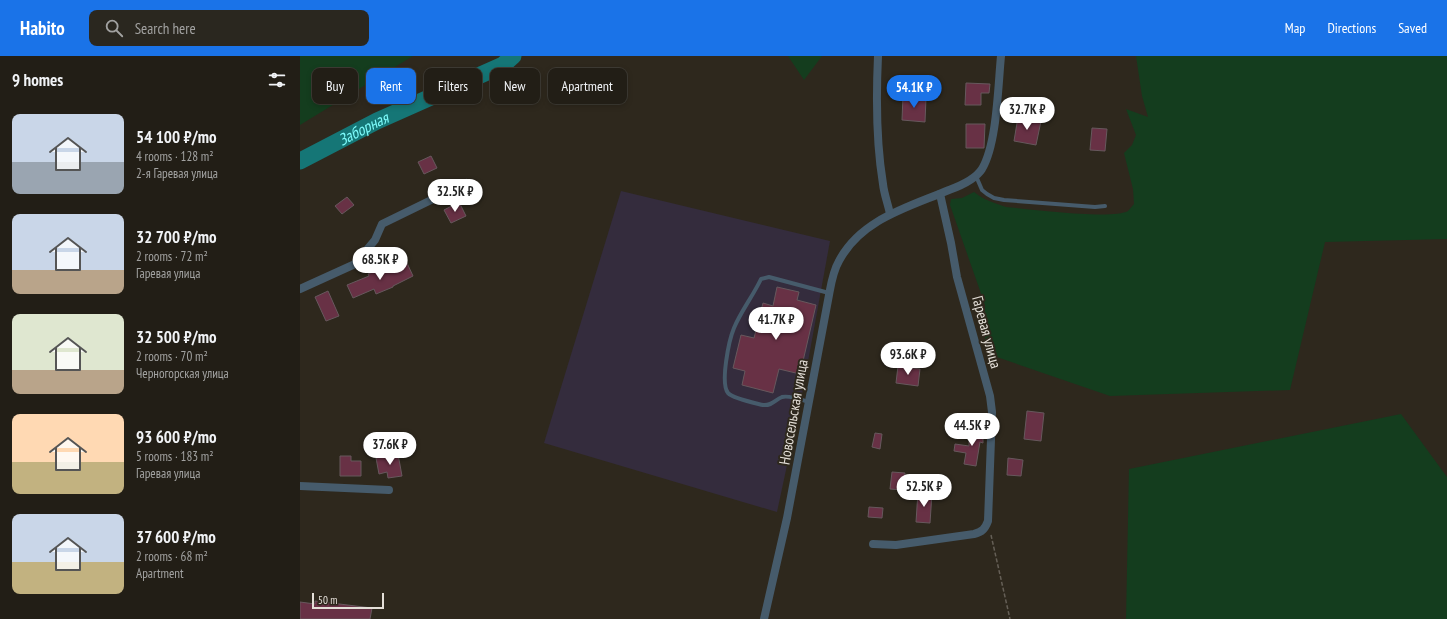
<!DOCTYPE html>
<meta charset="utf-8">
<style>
:root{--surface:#221e16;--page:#2a271f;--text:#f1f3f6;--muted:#a2a2a1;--line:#3f3c35;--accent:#1a73e8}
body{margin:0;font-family:"PT Sans Narrow",sans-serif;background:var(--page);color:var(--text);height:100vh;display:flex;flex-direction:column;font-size:15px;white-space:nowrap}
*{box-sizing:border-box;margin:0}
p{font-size:13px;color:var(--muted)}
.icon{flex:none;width:22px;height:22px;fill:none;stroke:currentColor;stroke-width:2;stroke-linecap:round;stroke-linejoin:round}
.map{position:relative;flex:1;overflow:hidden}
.details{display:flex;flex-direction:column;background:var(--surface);width:300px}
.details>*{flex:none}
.top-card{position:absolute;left:12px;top:12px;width:380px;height:36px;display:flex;gap:8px}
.scale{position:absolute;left:12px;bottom:10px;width:72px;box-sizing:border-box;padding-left:4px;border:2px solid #e4dfd8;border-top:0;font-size:11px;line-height:14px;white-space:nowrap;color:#e4dfd8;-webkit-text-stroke:3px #2e281d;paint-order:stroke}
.price{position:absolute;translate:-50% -34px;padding:0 9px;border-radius:14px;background:#fff;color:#222;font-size:13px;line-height:26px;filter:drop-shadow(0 1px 2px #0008)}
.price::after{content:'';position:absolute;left:50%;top:24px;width:12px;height:9px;margin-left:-6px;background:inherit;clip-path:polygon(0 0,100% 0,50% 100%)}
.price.on{background:var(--accent);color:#fff}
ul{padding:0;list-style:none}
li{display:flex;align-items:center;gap:12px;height:100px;padding:0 12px}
li span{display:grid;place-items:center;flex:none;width:112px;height:80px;border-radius:8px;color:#555}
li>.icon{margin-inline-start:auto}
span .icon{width:48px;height:48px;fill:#fffc;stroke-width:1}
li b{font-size:17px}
h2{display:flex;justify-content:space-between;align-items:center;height:48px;padding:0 12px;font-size:17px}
.pill{padding:0 14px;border-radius:8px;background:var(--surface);box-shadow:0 2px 6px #0003,0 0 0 1px var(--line);font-size:14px;line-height:36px}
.pill.on{background:var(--accent);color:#fff}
header{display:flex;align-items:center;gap:24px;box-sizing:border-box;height:56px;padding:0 20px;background:var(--accent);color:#fff}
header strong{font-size:19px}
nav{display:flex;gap:22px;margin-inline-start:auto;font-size:14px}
.search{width:280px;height:36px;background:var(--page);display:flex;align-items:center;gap:10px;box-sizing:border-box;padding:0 14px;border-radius:8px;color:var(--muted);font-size:15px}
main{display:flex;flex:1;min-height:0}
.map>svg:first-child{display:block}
</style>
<header>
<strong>Habito</strong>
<div class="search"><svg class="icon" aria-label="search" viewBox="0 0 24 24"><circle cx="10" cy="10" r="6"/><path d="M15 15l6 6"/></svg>Search here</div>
<nav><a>Map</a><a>Directions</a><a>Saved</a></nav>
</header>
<main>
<section class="details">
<h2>9 homes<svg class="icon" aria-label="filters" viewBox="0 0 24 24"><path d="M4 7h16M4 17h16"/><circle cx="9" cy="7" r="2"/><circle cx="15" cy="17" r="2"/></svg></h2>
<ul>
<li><span style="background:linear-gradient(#c9d6e8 60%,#9aa5b1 0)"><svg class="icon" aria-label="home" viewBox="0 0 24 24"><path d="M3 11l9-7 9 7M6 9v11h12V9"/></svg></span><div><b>54 100 ₽/mo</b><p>4 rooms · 128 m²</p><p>2-я Гаревая улица</p></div></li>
<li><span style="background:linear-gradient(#c9d6e8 70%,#b9a48a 0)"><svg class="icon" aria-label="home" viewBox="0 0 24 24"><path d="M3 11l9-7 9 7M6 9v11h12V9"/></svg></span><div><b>32 700 ₽/mo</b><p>2 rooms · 72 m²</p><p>Гаревая улица</p></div></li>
<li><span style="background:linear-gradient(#dfe7d0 70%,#b9a48a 0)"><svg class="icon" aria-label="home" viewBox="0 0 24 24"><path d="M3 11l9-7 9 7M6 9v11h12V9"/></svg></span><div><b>32 500 ₽/mo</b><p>2 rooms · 70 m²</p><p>Черногорская улица</p></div></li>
<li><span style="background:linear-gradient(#ffd9b3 60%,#c2b280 0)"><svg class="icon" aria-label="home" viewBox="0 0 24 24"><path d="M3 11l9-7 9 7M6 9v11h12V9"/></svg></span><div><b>93 600 ₽/mo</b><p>5 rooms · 183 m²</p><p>Гаревая улица</p></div></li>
<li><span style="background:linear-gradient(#c9d6e8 60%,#c2b280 0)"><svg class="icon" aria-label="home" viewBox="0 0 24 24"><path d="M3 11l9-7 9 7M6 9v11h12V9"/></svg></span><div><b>37 600 ₽/mo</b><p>2 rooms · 68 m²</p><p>Apartment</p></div></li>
</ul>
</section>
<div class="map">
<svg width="1147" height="563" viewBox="0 0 1147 563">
<rect width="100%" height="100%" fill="#2e281d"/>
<!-- industrial -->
<polygon fill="#342c3d" points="321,135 530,185 501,344 477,456 244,387"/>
<!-- green -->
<g fill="#143d1e">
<polygon points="0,0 113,0 0,69"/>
<polygon points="488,0 522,0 504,24"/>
<path d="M836,0H1147V183L1025,186L990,334L810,340L685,297V249L650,149L651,143L662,142L674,136C684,144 694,147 706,151C728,153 812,164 828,155C830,153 832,150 834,148L833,133L824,97L832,89L836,79L826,53L848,61L842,40Z"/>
<polygon points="1101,358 1147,421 1147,563 826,563 829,413"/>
</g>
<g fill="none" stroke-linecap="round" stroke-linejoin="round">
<!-- river -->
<path stroke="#157676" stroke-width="17" id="s1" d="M0,105L77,65L203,9L213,0"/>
</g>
<!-- building -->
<g fill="#683145" stroke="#67585d">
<polygon points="666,27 690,28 689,37 681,37 681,49 665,49"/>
<polygon points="603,40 626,42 625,66 602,64"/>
<polygon points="718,61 741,65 736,89 714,85"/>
<polygon points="666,68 685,68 684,92 666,92"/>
<polygon points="792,72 807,73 805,95 790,94"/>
<polygon points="131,100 137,112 124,118 118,106"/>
<polygon points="47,141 54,149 42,158 35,150"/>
<polygon points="159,146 166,160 151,167 144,154"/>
<polygon points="107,207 113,220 93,230 93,231 76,238 74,233 53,242 47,229 69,220 68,218 85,211 87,216"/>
<polygon points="477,231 499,236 497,244 516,249 500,318 479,313 473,337 442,329 445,315 433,312 441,279 454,282 463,247 473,250"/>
<polygon points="28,235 39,260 26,265 15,241"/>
<polygon points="598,310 620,313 618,330 596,327"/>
<polygon points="727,355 744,357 741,385 724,383"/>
<polygon points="669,372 683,373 683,387 680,386 676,410 664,408 666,397 654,395 655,388 669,390"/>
<polygon points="575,377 582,378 580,393 572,391"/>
<polygon points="98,398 102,420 88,422 87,416 79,418 76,402"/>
<polygon points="40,400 51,400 51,405 61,405 61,420 40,420"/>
<polygon points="708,402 723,404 721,420 707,419"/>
<polygon points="592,416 605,417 603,434 590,433"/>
<polygon points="618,436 632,437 630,467 616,466"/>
<polygon points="569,451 583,452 582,462 568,461"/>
<polygon points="15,545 72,552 70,563 0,563 0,546 15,548"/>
</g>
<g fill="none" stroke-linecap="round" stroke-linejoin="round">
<!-- path -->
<polyline stroke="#655f56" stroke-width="1.5" stroke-dasharray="4 2" stroke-linecap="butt" points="691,479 710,563"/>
<!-- service -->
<g stroke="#465b6b" stroke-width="4">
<polyline points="676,120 682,134 687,138 694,142 704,144 795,151 805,150"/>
<path d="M509,346C502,344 490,339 482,341C475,344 472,350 463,349C455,347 434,343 428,337C420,327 429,284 434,272C441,255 453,240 461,223L469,221L529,237"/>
</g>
<!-- minor -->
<g stroke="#465b6b" stroke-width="8">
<path d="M578,0C576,43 576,86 583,128C584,138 588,148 590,158"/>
<polyline points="0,233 55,208 75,184 82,168 166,127"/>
<polyline points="0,430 89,434"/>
<path d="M573,488L596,489L674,478C682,476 685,473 688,465L692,356L690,340L657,221L651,187L640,138"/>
<path d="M464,563L487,462L529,239C531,228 533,215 539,205C561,163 609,151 649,134C660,130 675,124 682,113C697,88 698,30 701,0"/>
</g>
</g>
<g text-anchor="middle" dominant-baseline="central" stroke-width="4" stroke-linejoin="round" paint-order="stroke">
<!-- street labels -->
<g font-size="15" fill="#e4dfd8" stroke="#2e281d">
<text transform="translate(687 276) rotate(75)">Гаревая улица</text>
<text transform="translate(493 356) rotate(-80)">Новосельская улица</text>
</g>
<!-- water labels -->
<g font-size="16" font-style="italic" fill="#7dfbfb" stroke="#2e281d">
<text stroke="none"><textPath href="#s1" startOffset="71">Заборная</textPath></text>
</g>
</g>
</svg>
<div class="scale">50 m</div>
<b class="price on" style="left:614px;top:53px">54.1K ₽</b>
<b class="price" style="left:727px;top:75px">32.7K ₽</b>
<b class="price" style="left:155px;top:157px">32.5K ₽</b>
<b class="price" style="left:80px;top:225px">68.5K ₽</b>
<b class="price" style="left:476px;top:285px">41.7K ₽</b>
<b class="price" style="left:608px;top:320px">93.6K ₽</b>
<b class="price" style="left:672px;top:391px">44.5K ₽</b>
<b class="price" style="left:90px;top:410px">37.6K ₽</b>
<b class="price" style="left:624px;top:452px">52.5K ₽</b>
<div class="top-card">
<a class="pill">Buy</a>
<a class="pill on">Rent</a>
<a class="pill">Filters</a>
<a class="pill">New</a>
<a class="pill">Apartment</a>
</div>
</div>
</main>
